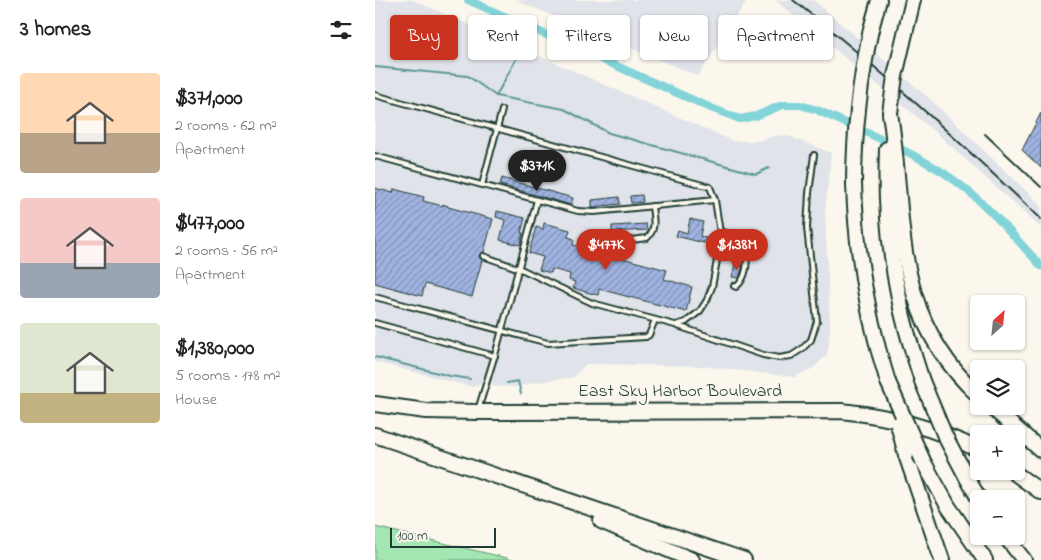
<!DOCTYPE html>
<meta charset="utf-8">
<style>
:root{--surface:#fff;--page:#f6f6f6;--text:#222;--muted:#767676;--accent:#c8321e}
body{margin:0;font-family:"Indie Flower",sans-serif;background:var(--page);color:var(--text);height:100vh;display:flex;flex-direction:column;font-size:19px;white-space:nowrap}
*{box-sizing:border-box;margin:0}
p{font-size:16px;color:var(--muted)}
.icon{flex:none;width:28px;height:28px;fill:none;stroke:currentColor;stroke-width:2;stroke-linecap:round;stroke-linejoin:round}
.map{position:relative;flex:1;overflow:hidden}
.details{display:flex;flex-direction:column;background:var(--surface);width:375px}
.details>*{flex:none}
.top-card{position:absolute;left:15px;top:15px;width:475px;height:45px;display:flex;gap:10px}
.needle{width:32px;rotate:27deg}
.controls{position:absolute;left:595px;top:295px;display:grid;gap:10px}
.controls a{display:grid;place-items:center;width:55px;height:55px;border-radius:5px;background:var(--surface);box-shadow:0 1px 4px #0004;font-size:25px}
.scale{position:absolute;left:15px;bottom:12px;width:106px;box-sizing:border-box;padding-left:5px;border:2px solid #1f3d34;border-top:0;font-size:14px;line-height:18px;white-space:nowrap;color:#1f3d34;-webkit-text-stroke:4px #fbf7ec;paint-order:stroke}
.price{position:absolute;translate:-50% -42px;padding:0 11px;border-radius:18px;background:var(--accent);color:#fff;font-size:16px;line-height:32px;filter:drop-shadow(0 1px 2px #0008)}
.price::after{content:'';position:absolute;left:50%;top:30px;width:15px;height:11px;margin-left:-8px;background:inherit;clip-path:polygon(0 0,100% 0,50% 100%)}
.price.active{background:#222;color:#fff}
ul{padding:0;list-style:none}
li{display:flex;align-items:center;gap:15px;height:125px;padding:0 20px}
li span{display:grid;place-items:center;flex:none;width:140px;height:100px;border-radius:5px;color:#555}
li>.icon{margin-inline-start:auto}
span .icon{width:60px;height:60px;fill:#fffc;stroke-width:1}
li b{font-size:21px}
h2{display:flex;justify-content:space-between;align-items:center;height:60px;padding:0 20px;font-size:21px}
.tag{padding:0 18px;border-radius:5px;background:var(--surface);box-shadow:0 1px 4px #0004;font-size:18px;line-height:45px}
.tag.active{background:var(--accent);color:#fff}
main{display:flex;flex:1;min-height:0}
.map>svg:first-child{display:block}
</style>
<main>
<section class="details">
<h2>3 homes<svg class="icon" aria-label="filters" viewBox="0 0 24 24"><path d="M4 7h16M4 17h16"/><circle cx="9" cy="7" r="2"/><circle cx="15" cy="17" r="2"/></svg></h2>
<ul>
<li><span style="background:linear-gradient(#ffd9b3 60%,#b9a48a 0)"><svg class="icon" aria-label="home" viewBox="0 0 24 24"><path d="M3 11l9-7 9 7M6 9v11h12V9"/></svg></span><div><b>$371,000</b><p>2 rooms · 62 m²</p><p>Apartment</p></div></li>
<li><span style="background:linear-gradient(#f6c9c9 65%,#9aa5b1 0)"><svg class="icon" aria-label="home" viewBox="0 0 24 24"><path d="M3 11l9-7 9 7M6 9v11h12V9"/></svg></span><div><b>$477,000</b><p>2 rooms · 56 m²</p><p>Apartment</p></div></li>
<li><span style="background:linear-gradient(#dfe7d0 70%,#c2b280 0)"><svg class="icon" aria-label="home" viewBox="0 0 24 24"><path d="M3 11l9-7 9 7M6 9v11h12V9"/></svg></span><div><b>$1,380,000</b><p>5 rooms · 178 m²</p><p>House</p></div></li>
</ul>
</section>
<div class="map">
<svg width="666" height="560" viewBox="0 0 666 560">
<defs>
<pattern id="building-hatch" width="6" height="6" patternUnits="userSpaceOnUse" patternTransform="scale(1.25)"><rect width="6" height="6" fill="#a0b3e1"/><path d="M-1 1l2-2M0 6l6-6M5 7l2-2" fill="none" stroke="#8293b7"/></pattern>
</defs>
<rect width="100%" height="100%" fill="#fbf7ec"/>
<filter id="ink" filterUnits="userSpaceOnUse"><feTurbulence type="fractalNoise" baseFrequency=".02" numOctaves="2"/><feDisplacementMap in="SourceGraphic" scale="10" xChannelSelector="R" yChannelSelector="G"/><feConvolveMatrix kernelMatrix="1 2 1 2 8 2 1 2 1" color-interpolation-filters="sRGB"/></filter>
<g filter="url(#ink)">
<!-- built -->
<g fill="#e0e3e9">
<polygon points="0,0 38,0 131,41 143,37 158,44 162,55 358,141 383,141 402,135 416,137 456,153 450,213 455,324 454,347 451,356 438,368 420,377 326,366 211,364 199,377 155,383 141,387 115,386 107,383 97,387 0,362"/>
<polygon points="140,0 372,0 323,76"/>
<polygon points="400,0 438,0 555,99 666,205 666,228 559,131"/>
</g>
<!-- green -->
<polygon fill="#a3e6b1" stroke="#619272" points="0,527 132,558 137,560 0,560"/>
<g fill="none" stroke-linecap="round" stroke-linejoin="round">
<!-- stream -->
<g stroke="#5a9897" stroke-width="2">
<polyline points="0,67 93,76 121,96 189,109 234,133 381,174 394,168"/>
<polyline points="121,96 145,52 156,27"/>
<polyline points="0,357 75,376 95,379"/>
<polyline points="132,383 143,381 146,394"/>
</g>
<!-- canal -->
<path stroke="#82d4d9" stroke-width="8" d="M93,0L336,108L365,119L381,116L407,105H425L442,110C485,130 530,148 569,173C607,198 636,233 666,266"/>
</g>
<!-- building -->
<g fill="url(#building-hatch)" stroke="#1f3d34">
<polygon points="666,113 666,168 647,150"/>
<polygon points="127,178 198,198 196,205 125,185"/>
<polygon points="0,188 18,193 19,189 49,197 48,201 68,206 68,204 73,206 73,207 118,219 109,252 104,255 107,260 97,297 50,284 47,296 0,283"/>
<polygon points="267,195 268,202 256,203 255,196"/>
<polygon points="244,197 245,204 217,207 217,200"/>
<polygon points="122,211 150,218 146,233 148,233 145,245 125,240 130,220 121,217"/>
<polygon points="315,219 328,222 325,236 331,238 329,243 301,236 303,230 312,233"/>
<polygon points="169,223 195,230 193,237 199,239 198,245 292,270 289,279 317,287 311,312 224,289 223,295 211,292 198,288 200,282 194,280 195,274 177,269 176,273 164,270 168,257 154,253 161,227 168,229"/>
<polygon points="271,224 272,230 237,232 237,226"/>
<polygon points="360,264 368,266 364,278 357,277"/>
</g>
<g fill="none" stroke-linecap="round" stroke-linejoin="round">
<!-- lane casing -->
<g stroke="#1f3d34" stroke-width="8">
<g id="lane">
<polyline points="0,95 335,187 340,200 346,239 337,287 332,300 325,311 311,322 301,325"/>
<polyline points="0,156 203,211 219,212 340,200"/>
<polyline points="107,185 127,110"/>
<path d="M346,232C358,233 365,240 372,250C372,264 372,278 361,287L359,286"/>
<path d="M226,244L272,238C282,229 278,218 277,206"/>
<polyline points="108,256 148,270 217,303 300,325 388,355 404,358 416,356 427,349 436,340 442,321 432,228 434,193 439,155"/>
<polyline points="0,297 173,343 271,337 274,335 280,320"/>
<polyline points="0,323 120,356"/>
<polyline points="103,410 122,348 162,200"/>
</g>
</g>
<!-- highway casing -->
<g stroke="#1f3d34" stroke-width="18">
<g id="highway">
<polyline points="496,29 504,0"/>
<polyline points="520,76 538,0"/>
<path d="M515,113C532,222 514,313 604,396"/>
<path d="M512,149C510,200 514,252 525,303C530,329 539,355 547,381"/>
<path d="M479,184C481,252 492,317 513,382"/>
<path d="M0,404L51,411L102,412L467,411C518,417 557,427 604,450"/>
<polyline points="615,406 666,450"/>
<polyline points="0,435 369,560"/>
<polyline points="531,455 567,560"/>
<polyline points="548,461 573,506 610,560"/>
<polyline points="637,471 666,492"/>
<polyline points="591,476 604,499"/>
<polyline points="226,521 317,560"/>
<polyline points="630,536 649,560"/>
</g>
</g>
<!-- lane -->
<use href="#lane" stroke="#fbf7ec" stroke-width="4"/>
<!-- highway -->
<use href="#highway" stroke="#fbf7ec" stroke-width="14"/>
<!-- rail -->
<g stroke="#1f3d34" stroke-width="2">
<path d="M418,0C505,68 586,143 666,219"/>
<polyline points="610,134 666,187"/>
</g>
<!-- highway-bridge casing -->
<g stroke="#1f3d34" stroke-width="18" stroke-linecap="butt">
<g id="highway-bridge">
<polyline points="515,113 520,76"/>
<path d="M479,184C479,132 485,80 496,29"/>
<polyline points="547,381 570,436 591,476"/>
<polyline points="513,382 548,461"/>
<polyline points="523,424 531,455"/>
</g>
</g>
<!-- highway-bridge -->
<use href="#highway-bridge" stroke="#fbf7ec" stroke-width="14"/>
</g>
</g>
<g text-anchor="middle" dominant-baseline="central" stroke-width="5" stroke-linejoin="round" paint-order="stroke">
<!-- street labels -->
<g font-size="18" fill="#1f3d34" stroke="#fbf7ec">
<text x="305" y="392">East Sky Harbor Boulevard</text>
</g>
</g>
</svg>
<div class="controls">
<a><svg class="needle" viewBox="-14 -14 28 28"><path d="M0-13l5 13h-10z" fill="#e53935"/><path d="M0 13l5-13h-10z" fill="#767676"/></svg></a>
<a><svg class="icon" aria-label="layers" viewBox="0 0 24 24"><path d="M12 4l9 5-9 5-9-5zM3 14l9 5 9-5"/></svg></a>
<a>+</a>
<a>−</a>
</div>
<div class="scale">100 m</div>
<b class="price active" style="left:162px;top:192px">$371K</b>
<b class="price" style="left:231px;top:271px">$477K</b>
<b class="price" style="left:362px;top:271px">$1.38M</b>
<div class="top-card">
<a class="tag active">Buy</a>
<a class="tag">Rent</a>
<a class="tag">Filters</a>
<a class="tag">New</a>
<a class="tag">Apartment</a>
</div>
</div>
</main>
